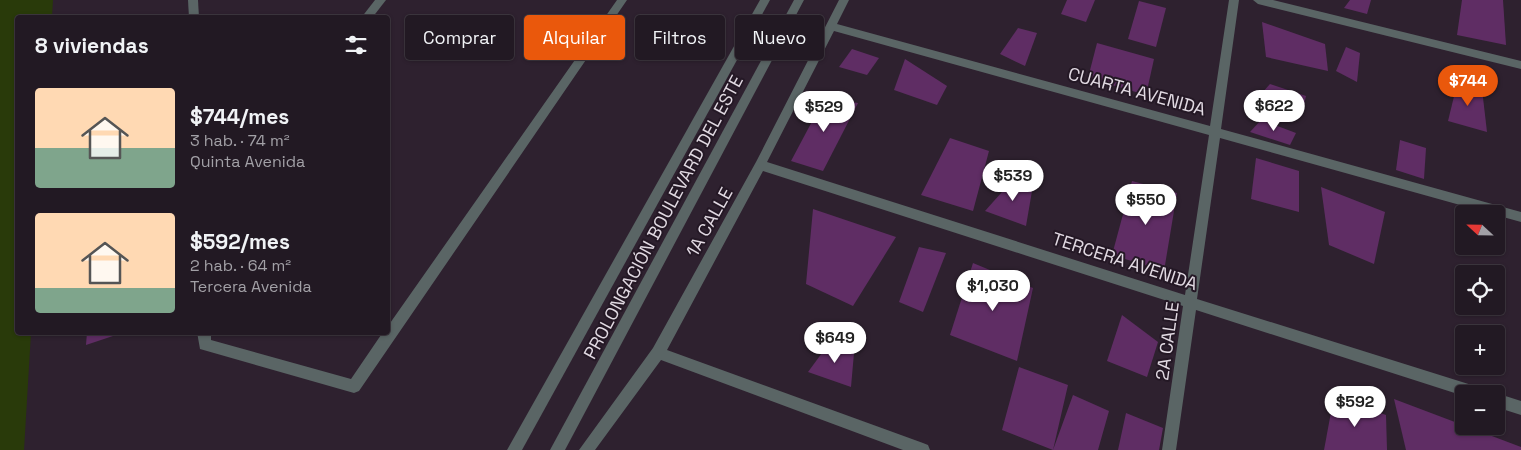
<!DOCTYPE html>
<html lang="es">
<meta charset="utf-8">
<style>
:root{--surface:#221923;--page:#2e2630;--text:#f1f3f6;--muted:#a2a0a6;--line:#3f3841;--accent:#ea580c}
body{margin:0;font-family:"Space Grotesk",sans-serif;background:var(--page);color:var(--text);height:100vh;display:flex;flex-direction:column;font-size:19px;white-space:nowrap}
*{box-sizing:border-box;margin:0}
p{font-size:16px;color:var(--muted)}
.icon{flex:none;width:28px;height:28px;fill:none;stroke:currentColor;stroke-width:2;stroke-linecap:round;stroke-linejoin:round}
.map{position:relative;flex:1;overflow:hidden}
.drawer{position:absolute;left:15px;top:15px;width:375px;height:320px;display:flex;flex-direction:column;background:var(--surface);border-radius:5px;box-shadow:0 1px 4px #0004,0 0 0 1px var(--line)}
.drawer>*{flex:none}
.banner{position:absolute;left:405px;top:15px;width:475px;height:45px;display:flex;gap:10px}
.needle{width:32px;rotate:292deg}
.controls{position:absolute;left:1455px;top:205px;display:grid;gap:10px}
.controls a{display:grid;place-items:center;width:50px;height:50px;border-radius:5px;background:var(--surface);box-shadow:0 1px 4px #0004,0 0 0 1px var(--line);font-size:25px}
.price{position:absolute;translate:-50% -42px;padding:0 11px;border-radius:18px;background:#fff;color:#222;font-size:16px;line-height:32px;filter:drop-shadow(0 1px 2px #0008)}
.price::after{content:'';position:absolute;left:50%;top:30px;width:15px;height:11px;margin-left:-8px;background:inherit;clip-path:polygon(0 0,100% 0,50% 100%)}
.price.selected{background:var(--accent);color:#fff}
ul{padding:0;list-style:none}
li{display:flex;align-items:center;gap:15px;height:125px;padding:0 20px}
li span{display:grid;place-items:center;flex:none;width:140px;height:100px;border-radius:5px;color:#555}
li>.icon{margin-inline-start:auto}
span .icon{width:60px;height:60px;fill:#fffc;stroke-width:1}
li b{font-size:21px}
h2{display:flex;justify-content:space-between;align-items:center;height:60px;padding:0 20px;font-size:21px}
.tag{padding:0 18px;border-radius:5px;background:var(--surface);box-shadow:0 1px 4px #0004,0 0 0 1px var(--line);font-size:18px;line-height:45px}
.tag.selected{background:var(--accent);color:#fff}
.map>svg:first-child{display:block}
</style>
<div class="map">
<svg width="1521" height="450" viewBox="0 0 1521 450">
<rect width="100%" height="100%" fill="#2e212f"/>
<!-- green -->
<polygon fill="#293a0a" points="0,0 53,0 52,17 18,18 18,332 31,333 24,450 0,450"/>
<!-- building -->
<g fill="#5f2d64">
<polygon points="1067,0 1095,0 1086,22 1061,14"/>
<polygon points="1350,0 1371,0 1367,14 1344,8"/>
<polygon points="1462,0 1503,0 1506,45 1457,35"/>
<polygon points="1139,1 1166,8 1156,47 1128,39"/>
<polygon points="1262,22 1325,44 1328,71 1266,57"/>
<polygon points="1018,28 1037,33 1025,66 1000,54"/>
<polygon points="1097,43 1154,59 1146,95 1088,78"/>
<polygon points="1346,47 1360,53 1357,82 1336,71"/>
<polygon points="852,49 879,58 867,75 839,67"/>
<polygon points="905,59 947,86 937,105 894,90"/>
<polygon points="1458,80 1482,89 1487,132 1448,121"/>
<polygon points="1270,84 1306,96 1301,117 1254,102"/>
<polygon points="825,97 858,103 823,171 791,161"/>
<polygon points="1261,120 1296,133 1290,145 1250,132"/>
<polygon points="950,138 989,151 973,211 921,195"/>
<polygon points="1400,140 1426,148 1424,179 1396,170"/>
<polygon points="1256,158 1299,171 1299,212 1251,199"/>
<polygon points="1019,173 1032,191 1026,226 985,211"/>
<polygon points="1132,181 1177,193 1164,271 1112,255"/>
<polygon points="1321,187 1385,212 1374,264 1329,245"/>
<polygon points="813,209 896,237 853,306 806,284"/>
<polygon points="919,247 946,253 923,312 899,302"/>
<polygon points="973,263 1033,288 1017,361 950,335"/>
<polygon points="1122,315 1158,342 1147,377 1107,361"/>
<polygon points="87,332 122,332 122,333 86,345"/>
<polygon points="833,338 854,353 851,387 808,372"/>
<polygon points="1019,367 1068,385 1053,450 1073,395 1109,411 1098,450 1053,450 1002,430"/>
<polygon points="1334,396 1386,415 1387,450 1324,450"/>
<polygon points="1394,399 1521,447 1521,450 1406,450"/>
<polygon points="1126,413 1163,428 1159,450 1118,450"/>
</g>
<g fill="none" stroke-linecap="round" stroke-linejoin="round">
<!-- minor -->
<g fill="#5a6565" fill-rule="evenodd">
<polygon points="188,0 198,0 199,18 189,18"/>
<polygon points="375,0 386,0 372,18 361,18"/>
<polygon points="617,0 627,0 359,391 354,393 200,349 197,332 211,332 211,340 351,379 383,332 388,332 388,326"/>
<polygon points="760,0 770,0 522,450 507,450"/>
<polygon points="794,0 804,0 565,450 550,450"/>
<path d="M839,0H849L837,24L1210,126L1229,0H1239L1221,129L1521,212V222L1220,138L1197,299L1478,387L1483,389L1485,394H1464V396L1196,310L1176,450H1162L1183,306L763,171L667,350L923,443L928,445L930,450H903L661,360L595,450H579L653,348L756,162ZM834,31L1209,135L1185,295L767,162Z"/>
<polygon points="1253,0 1273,0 1521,61 1521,69 1258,4"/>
<polygon points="1496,393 1521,401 1521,415 1496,407"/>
</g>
</g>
<g text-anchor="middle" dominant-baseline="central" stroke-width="4" stroke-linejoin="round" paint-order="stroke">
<!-- street labels -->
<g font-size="18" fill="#e2dae3" stroke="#241825">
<text transform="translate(1137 91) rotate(15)">CUARTA AVENIDA</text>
<text transform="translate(663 217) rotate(-62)">PROLONGACIÓN BOULEVARD DEL ESTE</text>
<text transform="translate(709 222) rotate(-61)">1A CALLE</text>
<text transform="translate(1125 261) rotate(18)">TERCERA AVENIDA</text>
<text transform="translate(1167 341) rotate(-82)">2A CALLE</text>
</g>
</g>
</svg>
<div class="controls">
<a><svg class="needle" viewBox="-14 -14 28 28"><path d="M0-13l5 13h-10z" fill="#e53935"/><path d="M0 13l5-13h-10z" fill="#a2a0a6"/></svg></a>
<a><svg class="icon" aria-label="locate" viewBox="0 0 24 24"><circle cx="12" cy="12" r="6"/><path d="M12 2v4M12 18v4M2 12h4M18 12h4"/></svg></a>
<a>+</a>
<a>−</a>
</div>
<b class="price selected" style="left:1468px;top:107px">$744</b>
<b class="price" style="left:1274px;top:132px">$622</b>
<b class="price" style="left:824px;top:133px">$529</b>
<b class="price" style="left:1013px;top:202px">$539</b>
<b class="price" style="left:1146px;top:226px">$550</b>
<b class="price" style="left:993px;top:312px">$1,030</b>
<b class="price" style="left:835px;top:364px">$649</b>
<b class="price" style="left:1355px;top:428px">$592</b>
<div class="banner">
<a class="tag">Comprar</a>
<a class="tag selected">Alquilar</a>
<a class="tag">Filtros</a>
<a class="tag">Nuevo</a>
</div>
<section class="drawer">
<h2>8 viviendas<svg class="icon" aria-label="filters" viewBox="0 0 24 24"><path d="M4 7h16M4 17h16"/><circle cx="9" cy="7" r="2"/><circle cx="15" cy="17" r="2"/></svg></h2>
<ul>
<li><span style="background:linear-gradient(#ffd9b3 60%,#7fa58c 0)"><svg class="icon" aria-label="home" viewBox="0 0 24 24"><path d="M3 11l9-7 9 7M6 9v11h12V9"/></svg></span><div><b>$744/mes</b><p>3 hab. · 74 m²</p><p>Quinta Avenida</p></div></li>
<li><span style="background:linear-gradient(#ffd9b3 75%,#7fa58c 0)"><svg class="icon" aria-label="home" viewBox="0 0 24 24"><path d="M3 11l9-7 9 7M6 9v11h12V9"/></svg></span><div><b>$592/mes</b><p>2 hab. · 64 m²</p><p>Tercera Avenida</p></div></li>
</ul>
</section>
</div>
